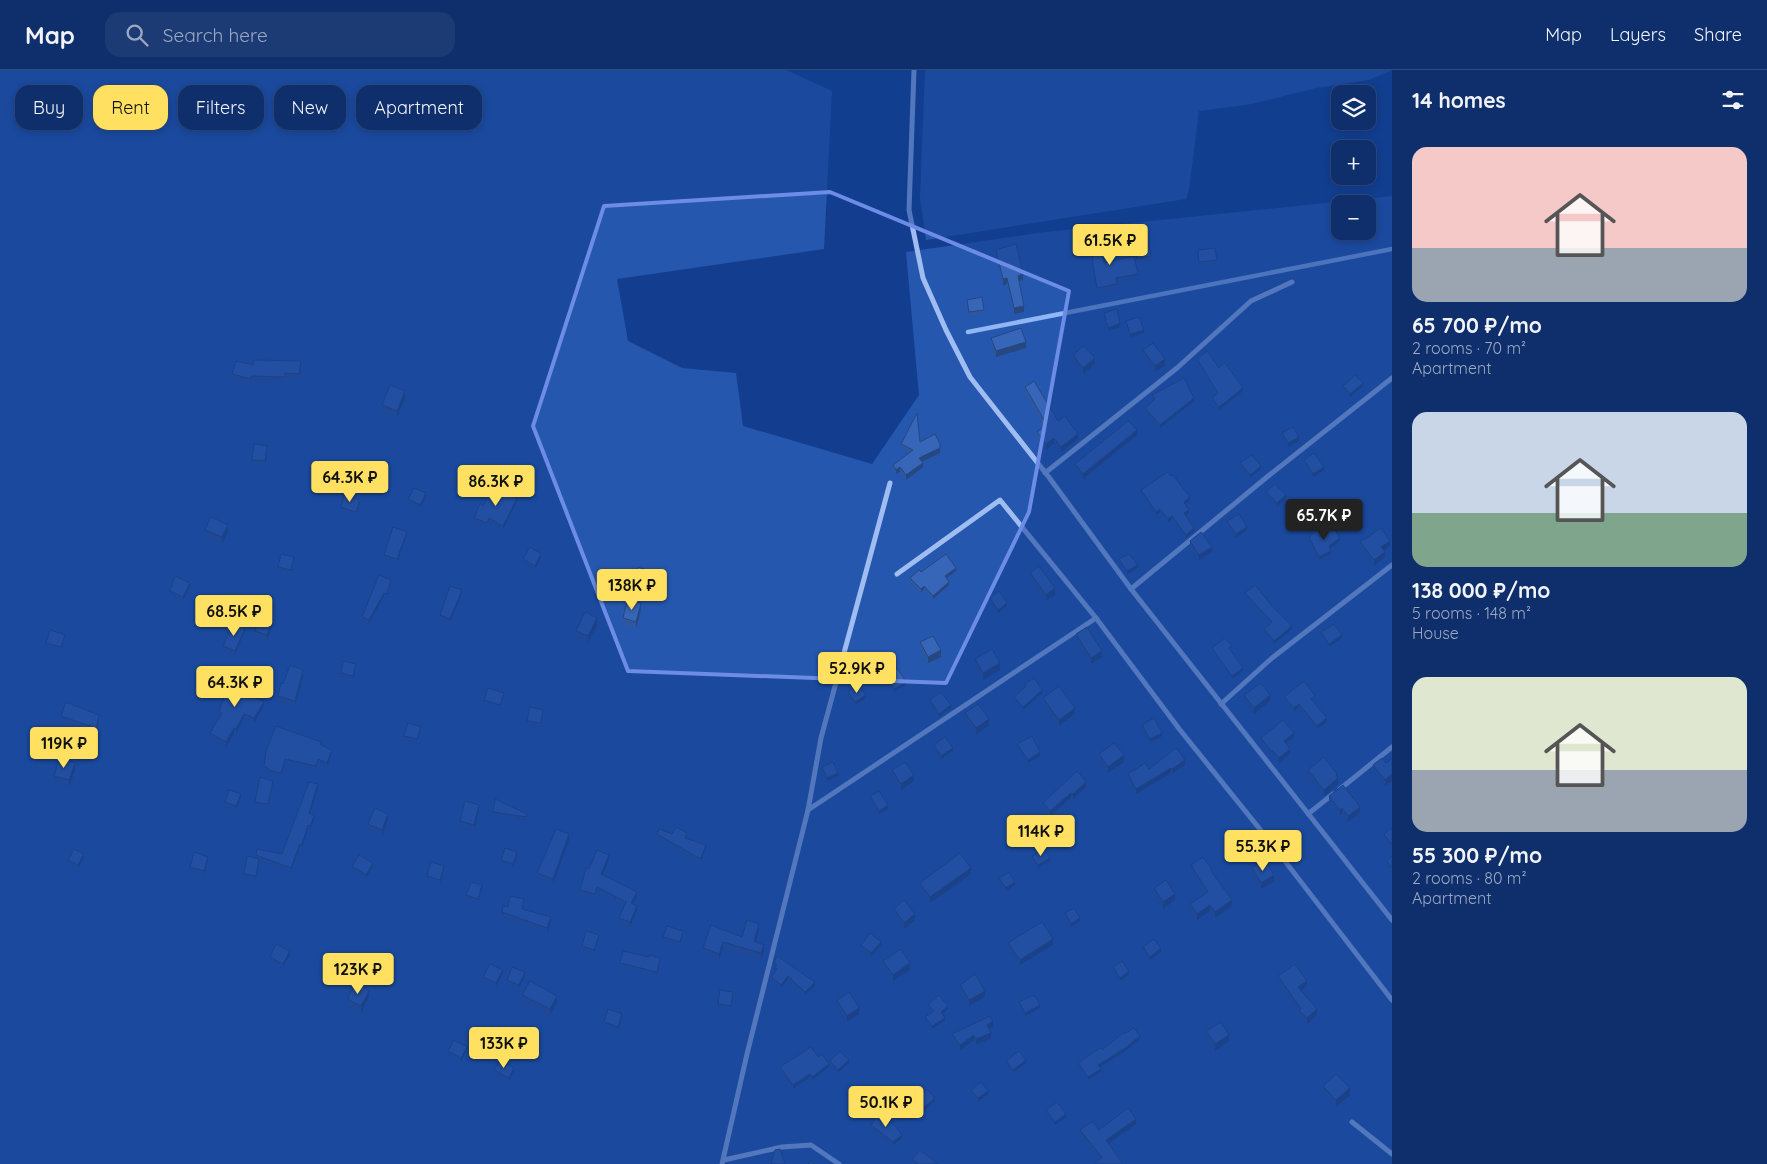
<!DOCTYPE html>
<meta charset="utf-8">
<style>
:root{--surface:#0e2e6c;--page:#1c3a74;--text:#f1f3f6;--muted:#9ba8c2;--line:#2e4a7f;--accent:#ffe060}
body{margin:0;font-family:Quicksand,sans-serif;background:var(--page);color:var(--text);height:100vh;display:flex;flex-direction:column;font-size:19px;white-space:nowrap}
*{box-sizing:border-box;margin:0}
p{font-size:16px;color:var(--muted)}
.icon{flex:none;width:28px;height:28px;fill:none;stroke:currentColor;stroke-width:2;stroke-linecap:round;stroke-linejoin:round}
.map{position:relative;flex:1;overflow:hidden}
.drawer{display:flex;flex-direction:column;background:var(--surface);width:375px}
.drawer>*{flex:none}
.top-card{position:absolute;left:15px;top:15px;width:475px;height:45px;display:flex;gap:10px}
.tools{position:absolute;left:1331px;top:15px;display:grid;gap:10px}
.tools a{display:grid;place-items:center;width:45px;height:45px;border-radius:10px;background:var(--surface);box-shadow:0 2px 8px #0003,0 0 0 1px var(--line);font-size:25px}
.price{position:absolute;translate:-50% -42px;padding:0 11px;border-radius:5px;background:var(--accent);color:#111;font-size:16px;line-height:32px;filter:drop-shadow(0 1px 2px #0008)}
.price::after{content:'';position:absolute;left:50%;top:30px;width:15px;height:11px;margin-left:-8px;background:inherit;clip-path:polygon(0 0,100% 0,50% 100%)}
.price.on{background:#222;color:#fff}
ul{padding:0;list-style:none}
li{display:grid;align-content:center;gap:10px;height:265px;padding:0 20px}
li span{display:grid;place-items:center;height:155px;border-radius:15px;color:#555}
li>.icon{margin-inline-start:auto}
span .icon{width:90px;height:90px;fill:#fffc;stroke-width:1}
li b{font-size:21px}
h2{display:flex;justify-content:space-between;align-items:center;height:60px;padding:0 20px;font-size:21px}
.tag{padding:0 18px;border-radius:15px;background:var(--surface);box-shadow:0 2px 8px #0003,0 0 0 1px var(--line);font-size:18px;line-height:45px}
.tag.on{background:var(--accent);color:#111}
header{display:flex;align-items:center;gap:30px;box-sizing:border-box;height:70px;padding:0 25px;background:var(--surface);border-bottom:1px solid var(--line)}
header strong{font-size:24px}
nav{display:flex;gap:28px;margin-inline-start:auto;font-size:18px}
.search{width:350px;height:45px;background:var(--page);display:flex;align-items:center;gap:12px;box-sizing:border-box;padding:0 18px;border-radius:15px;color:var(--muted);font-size:19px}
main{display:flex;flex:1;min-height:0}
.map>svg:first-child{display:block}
</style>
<header>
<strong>Map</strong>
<div class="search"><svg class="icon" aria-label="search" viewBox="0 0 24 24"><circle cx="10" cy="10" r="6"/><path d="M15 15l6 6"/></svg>Search here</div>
<nav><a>Map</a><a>Layers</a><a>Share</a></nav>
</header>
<main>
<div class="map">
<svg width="1392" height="1094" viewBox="0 0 1392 1094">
<rect width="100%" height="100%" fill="#133e90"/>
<!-- green -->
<g fill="#2557af" fill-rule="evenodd">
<path d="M0,0H786L832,21L824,179L617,209L628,271L682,298L736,303L743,356L872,394L919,325L906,182L1045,162L1392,126V1094H0ZM1340,134H1368V161H1340Z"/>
<polygon points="925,0 1392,0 1369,10 1316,18 1252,34 1199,41 1189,120 1186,129 926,170 920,127"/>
</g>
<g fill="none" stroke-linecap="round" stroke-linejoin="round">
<!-- stream -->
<polyline stroke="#91b6f4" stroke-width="4.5" points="968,262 1392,179"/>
<!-- street -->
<g stroke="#9fbdf1" stroke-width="5">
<polyline points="914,0 909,140 923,208 946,260 970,307 1048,406 1131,519 1392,850"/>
<polyline points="1045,403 1177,298 1251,231 1292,212"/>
<polyline points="897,504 1000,430 1096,548 1180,660 1271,773 1392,930"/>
<polyline points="1131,519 1267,407 1392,308"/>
<polyline points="1221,634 1272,588 1392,495"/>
<polyline points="1340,719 1392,677"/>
<polyline points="808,740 1096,548"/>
<polyline points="1308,744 1333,724"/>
<polyline points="1352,1052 1392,1084"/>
<polyline points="724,1090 782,1077 811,1075 839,1094"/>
<polyline points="722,1094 747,984 808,740 821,668 890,413"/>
</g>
</g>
<!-- wall -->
<g fill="#2f579d">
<polygon points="1091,168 1104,193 1138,204 1138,209 1117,212 1117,219 1097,222 1093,199"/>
<polygon points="1134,176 1151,186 1151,189 1137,192"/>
<polygon points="996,180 1023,210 1019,211 1024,242 1014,244 1007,214 1003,215 996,185"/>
<polygon points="1198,180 1217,190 1217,193 1199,195"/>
<polygon points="967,230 984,240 984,243 969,246"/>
<polygon points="1126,251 1144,263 1130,267 1126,254"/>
<polygon points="991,268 1026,278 996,287 991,274"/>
<polygon points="1143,280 1165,295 1155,302 1143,287"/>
<polygon points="1073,285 1095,294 1083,304 1073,292"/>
<polygon points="1197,289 1243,321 1219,340 1212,331 1212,328 1217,324 1197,292"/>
<polygon points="253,295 301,296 299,309 285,308 285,312 251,311 251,314 232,309 232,304"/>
<polygon points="1343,316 1363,316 1350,327 1343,319"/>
<polygon points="1025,317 1058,351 1078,369 1061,382 1054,373 1046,380 1037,368 1037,362 1044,357 1025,322"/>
<polygon points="1152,325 1194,331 1160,358 1145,341 1145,338 1154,330 1152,328"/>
<polygon points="405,328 397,347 382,341 382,335"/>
<polygon points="1282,363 1299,371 1288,377 1282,366"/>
<polygon points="1137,365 1083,409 1075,399 1075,394"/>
<polygon points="920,372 940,383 922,392 923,397 906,410 900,402 896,404 893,400 893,395 910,382 901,378 901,374"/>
<polygon points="267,379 265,394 252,393 252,390"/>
<polygon points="1304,390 1324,400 1313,407 1304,393"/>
<polygon points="1240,393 1261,399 1250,408 1240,396"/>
<polygon points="1141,420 1190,430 1185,434 1189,443 1185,445 1194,461 1186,468 1172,449 1168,452 1160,442 1156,445 1141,423"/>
<polygon points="1266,422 1286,429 1277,437 1266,425"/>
<polygon points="426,427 420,438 408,432 408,429"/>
<polygon points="517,431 503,459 489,452 487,457 474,452 474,448 483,436"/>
<polygon points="360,433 356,445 341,440 341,437"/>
<polygon points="1227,451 1247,460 1236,468 1227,454"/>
<polygon points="205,460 228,461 222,474 205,466"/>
<polygon points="1323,464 1340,471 1330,478 1331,484 1319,490 1309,470 1309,467"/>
<polygon points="407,465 397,492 384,488 384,485"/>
<polygon points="1190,471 1212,482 1199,490 1190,476"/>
<polygon points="1360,472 1390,476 1384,481 1385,487 1374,496 1360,477"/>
<polygon points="541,487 535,499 523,492 523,489"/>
<polygon points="1119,489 1138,498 1127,504 1119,492"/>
<polygon points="294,490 291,503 278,500 278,497"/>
<polygon points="956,501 946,508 949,515 933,529 924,519 921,523 910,511 910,508 921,502"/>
<polygon points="1030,503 1055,525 1046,531 1030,509"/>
<polygon points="664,509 659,521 634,513 634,510"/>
<polygon points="391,513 387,527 384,526 369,553 362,550 362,547"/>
<polygon points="190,516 183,530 170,524 170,521"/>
<polygon points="462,523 450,552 440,548 440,545"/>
<polygon points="1245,523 1292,559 1274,574 1264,562 1264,559 1270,554 1245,526"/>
<polygon points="990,528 1007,536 998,543 990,532"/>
<polygon points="641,540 636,558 623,555 623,548"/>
<polygon points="273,553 267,571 255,568 255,561"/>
<polygon points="597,555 588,573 576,567 576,561"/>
<polygon points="245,561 235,584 223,579 223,576"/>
<polygon points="1321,562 1342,568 1329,577 1321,565"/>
<polygon points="1076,564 1102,587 1091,594 1076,571"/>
<polygon points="65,568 61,580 46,576 46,573"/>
<polygon points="920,572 941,587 928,593 920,578"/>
<polygon points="1212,578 1232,579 1230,580 1243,601 1232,609 1212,581"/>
<polygon points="975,589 1000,600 983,610 975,596"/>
<polygon points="356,597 353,609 341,606 341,603"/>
<polygon points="303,606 295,636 278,632 278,626 283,614"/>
<polygon points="885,606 906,615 894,622 885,609"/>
<polygon points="1025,614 1042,623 1023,640 1014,630 1014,627 1025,618"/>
<polygon points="223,617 249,620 248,623 264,636 254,653 244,648 236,663 234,663 226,677 210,667 210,663 220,646 219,646 219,642 226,623 223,622"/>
<polygon points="848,622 866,628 855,635 848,625"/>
<polygon points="1244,625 1270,631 1254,644 1244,631"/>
<polygon points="504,626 500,638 484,633 484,630"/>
<polygon points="1284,627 1315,629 1313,631 1327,652 1317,659 1299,637 1294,641 1284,630"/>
<polygon points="1043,628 1075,644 1059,656 1043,635"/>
<polygon points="930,630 951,638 939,647 930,634"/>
<polygon points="543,643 541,657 527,654 527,651"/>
<polygon points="965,643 989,655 976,665 965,650"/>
<polygon points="61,646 99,650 96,664 61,651"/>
<polygon points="1142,655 1162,666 1150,672 1142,658"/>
<polygon points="421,660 417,673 404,669 404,666"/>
<polygon points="1294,667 1286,674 1290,684 1279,693 1272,684 1271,685 1261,673 1261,668"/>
<polygon points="1017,674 1040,686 1028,693 1017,677"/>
<polygon points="321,675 332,683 327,696 318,692 316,700 285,692 281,706 272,704 264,699 264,696"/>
<polygon points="934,675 953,681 941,689 934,678"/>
<polygon points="1099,684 1124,692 1108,703 1099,691"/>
<polygon points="1392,688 1392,711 1385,716 1373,701 1373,695 1386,693"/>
<polygon points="1185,695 1172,704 1171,703 1136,724 1128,709 1128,704 1149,699"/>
<polygon points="822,697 838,706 827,711 822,700"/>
<polygon points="75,700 69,717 54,712 54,706"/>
<polygon points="892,700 914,711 901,720 892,706"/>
<polygon points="1308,700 1337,707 1338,714 1324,726 1308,706"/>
<polygon points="273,714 268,737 255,735 255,732"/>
<polygon points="1086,717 1073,729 1071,728 1050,746 1043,738 1043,733"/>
<polygon points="318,718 310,744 314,749 310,760 308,759 302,778 300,777 291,801 259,790 256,809 244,807 244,804 256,788 256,785 282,784"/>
<polygon points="870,726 888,739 879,744 870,730"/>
<polygon points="1329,726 1360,743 1348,752 1342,744 1340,746 1329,733"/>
<polygon points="241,727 236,740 225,735 225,732"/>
<polygon points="479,741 474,761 460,757 460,751"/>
<polygon points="493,742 527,747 526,750 493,745"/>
<polygon points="388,750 382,766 368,760 368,754"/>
<polygon points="1392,758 1392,778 1384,767 1384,764"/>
<polygon points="657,764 672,764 687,767 686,768 706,778 701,791 697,791 657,767"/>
<polygon points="569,770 553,814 537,808 537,803"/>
<polygon points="517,785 513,798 501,794 501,790"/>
<polygon points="1032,786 1050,791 1038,798 1032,789"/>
<polygon points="1392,786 1392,803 1387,795 1387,791"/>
<polygon points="84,787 78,799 68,793 68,790"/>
<polygon points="208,790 204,805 190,800 190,797"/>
<polygon points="609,790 602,805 637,826 633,834 637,840 630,857 619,852 619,848 624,835 597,821 595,828 580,824 580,820 589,799"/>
<polygon points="1191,795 1212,802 1232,836 1215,848 1210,841 1197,850 1190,840 1190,834 1206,823 1191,801"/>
<polygon points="352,796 373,796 366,808 352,799"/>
<polygon points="1252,798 1274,811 1261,819 1252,805"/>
<polygon points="444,799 440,813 427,809 427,806"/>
<polygon points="971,804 930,833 920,820 920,813"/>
<polygon points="999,808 1015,815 1006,821 999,812"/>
<polygon points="482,818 478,832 466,828 466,825"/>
<polygon points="1154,818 1175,830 1163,839 1154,824"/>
<polygon points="524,834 523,840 551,852 547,863 502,847 502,842 508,837"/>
<polygon points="894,839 915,850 904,859 894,845"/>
<polygon points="1065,843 1080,851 1071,857 1065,847"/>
<polygon points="759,860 755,871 764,881 761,890 723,878 719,890 703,884 703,878 742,867"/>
<polygon points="683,864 680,875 663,870 663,867"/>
<polygon points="599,868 594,883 582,879 582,876"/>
<polygon points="1008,873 1053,875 1020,895 1008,878"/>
<polygon points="861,875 881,875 871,887 861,879"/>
<polygon points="1143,877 1161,882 1150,890 1143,880"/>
<polygon points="290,885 283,897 270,890 270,887"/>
<polygon points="660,891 657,905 620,896 620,893"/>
<polygon points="883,891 910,900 893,911 883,897"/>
<polygon points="774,892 815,916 805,925 788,909 781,918 771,910 771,907 775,901 774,901 775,897 774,895"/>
<polygon points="1113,897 1129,905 1120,911 1113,901"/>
<polygon points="503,903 496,916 483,910 483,907"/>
<polygon points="525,906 519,918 507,913 507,910"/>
<polygon points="1278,906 1307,916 1300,920 1317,945 1307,954 1299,946 1299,942 1278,912"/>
<polygon points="960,915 985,927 969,936 960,921"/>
<polygon points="349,925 369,927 361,943 349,936"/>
<polygon points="522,925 557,932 550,945 522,931"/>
<polygon points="733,925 731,939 718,937 718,934"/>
<polygon points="837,930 859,944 847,952 837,937"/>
<polygon points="1019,932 1040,938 1025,946 1019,935"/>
<polygon points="928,934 948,939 942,944 945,951 932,959 925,950 925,947 932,942 928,937"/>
<polygon points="622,947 618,960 604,955 604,952"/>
<polygon points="993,957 989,959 991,968 976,975 974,970 960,980 952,969 952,964"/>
<polygon points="1206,961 1229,971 1215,981 1206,968"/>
<polygon points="1124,964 1140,969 1124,982 1100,997 1101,1002 1088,1010 1078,996 1078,993 1102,980"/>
<polygon points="467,980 461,991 448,984 448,981"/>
<polygon points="818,987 829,997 812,1010 810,1007 793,1019 780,1000 780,997"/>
<polygon points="830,991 849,993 838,1003 830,994"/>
<polygon points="1006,991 1026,993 1013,1003 1006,995"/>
<polygon points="494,1000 514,1001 509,1011 494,1004"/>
<polygon points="1323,1016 1350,1025 1336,1037 1323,1022"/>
<polygon points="971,1020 988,1024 978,1032 971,1023"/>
<polygon points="914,1031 935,1031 921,1043 914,1034"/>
<polygon points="1046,1040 1066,1047 1055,1055 1046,1043"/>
<polygon points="1136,1054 1109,1074 1123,1094 1100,1089 1080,1065 1080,1060 1099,1060"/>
<polygon points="871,1055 902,1068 893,1075 871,1058"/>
<polygon points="912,1089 938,1094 912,1094"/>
</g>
<!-- shaded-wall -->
<g fill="#264780">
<polygon points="1023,204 1023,210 1018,211 1018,206"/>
<polygon points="1007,208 1007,214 1003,215 1003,209"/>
<polygon points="1024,236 1024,242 1014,244 1014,238"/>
<polygon points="1120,253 1120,257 1108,261 1108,258"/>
<polygon points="1144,260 1144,263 1130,267 1130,264"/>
<polygon points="1026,272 1026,278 996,287 996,281"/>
<polygon points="1095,288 1095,294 1083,304 1083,298"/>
<polygon points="1165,289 1165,295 1155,302 1155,296"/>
<polygon points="1363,313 1363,316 1350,327 1350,324"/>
<polygon points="1243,318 1243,321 1219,340 1219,337"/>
<polygon points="405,321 405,328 397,347 397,341"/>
<polygon points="1194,328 1194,331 1160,358 1160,355"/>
<polygon points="1137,360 1137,365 1083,409 1083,404"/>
<polygon points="1078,364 1078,369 1061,382 1061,377"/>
<polygon points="1299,367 1299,371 1288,377 1288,373"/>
<polygon points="1054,368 1054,373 1046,380 1046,374"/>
<polygon points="940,378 940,383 919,393 919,388"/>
<polygon points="923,393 923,397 906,410 906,405"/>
<polygon points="1261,396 1261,399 1250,408 1250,405"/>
<polygon points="900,397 900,402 896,404 896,400"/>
<polygon points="1324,397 1324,400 1313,407 1313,404"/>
<polygon points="426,423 426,427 420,438 420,435"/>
<polygon points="1286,425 1286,429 1277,437 1277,433"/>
<polygon points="1190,427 1190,430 1184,435 1184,432"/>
<polygon points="517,428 517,431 503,459 503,456"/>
<polygon points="1160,439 1160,442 1156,445 1156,442"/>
<polygon points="1189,440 1189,443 1184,446 1184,443"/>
<polygon points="1172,446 1172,449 1168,452 1168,449"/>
<polygon points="228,455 228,461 222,474 222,467"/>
<polygon points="1247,457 1247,460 1236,468 1236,464"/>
<polygon points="1194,458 1194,461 1186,468 1186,465"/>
<polygon points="407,462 407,465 397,492 397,489"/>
<polygon points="1340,468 1340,471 1329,479 1329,476"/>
<polygon points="1390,471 1390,476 1381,483 1381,477"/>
<polygon points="1212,477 1212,482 1199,490 1199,485"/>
<polygon points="1331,481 1331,484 1319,490 1319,487"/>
<polygon points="1385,482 1385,487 1374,496 1374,490"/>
<polygon points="541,484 541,487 535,499 535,496"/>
<polygon points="1138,495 1138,498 1127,504 1127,501"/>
<polygon points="956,498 956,501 945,509 945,506"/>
<polygon points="664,506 664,509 659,521 659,518"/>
<polygon points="949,512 949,515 933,529 933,526"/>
<polygon points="190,513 190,516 183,530 183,527"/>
<polygon points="924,516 924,519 921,523 921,519"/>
<polygon points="1055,518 1055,525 1046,531 1046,525"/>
<polygon points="462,520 462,523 450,552 450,549"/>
<polygon points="384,523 384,526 369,553 369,550"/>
<polygon points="641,533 641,540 636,558 636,552"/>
<polygon points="1007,533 1007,536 998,543 998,540"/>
<polygon points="273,547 273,553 267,571 267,565"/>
<polygon points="597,548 597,555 588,573 588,566"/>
<polygon points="1292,556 1292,559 1274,574 1274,571"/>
<polygon points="245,558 245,561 235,584 235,581"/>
<polygon points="1342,565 1342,568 1329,577 1329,574"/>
<polygon points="941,580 941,587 928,593 928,587"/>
<polygon points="1102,581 1102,587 1091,594 1091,588"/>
<polygon points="1000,593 1000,600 983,610 983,603"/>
<polygon points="1243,598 1243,601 1232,609 1232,606"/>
<polygon points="303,600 303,606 295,636 295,631"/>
<polygon points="906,612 906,615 894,622 894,619"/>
<polygon points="1042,620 1042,623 1023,640 1023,637"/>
<polygon points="866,625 866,628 855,635 855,632"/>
<polygon points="1270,625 1270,631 1254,644 1254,638"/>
<polygon points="264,632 264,636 254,653 254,648"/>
<polygon points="1299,634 1299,637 1294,641 1294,638"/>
<polygon points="951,635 951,638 939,647 939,644"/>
<polygon points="1075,638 1075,644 1059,656 1059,650"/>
<polygon points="244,644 244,648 236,663 236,659"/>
<polygon points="99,645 99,650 96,664 96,658"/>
<polygon points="1327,648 1327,652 1317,659 1317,656"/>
<polygon points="989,649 989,655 976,665 976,658"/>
<polygon points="234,658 234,663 226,677 226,672"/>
<polygon points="1162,663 1162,666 1150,672 1150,669"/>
<polygon points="1294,663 1294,667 1284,675 1284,671"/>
<polygon points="953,678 953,681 941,689 941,686"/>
<polygon points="1290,679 1290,684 1279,693 1279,688"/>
<polygon points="332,680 332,683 327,696 327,693"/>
<polygon points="1040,682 1040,686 1028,693 1028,690"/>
<polygon points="1124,685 1124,692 1108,703 1108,697"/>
<polygon points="1185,690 1185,695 1172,704 1172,699"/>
<polygon points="75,693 75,700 69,717 69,710"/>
<polygon points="1171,698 1171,703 1136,724 1136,719"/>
<polygon points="838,703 838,706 827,711 827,708"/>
<polygon points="1337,704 1337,709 1338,708 1338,714 1324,726 1324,720"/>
<polygon points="1392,704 1392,711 1385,716 1385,710"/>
<polygon points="914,705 914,711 901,720 901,714"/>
<polygon points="1086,712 1086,717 1073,729 1073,724"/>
<polygon points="318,714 318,718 309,747 309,743"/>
<polygon points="1071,723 1071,728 1050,746 1050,741"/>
<polygon points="241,724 241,727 236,740 236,736"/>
<polygon points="479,735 479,741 474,761 474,755"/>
<polygon points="888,735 888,739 879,744 879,741"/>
<polygon points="1360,737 1360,743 1348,752 1348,746"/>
<polygon points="1342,738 1342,744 1340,746 1340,740"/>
<polygon points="388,744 388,750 382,766 382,760"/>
<polygon points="314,746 314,749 310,760 310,756"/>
<polygon points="308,755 308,759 302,778 302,775"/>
<polygon points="569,764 569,770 553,814 553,809"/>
<polygon points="300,774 300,777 291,801 291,798"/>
<polygon points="706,775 706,778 701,791 701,788"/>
<polygon points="517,782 517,785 513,798 513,794"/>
<polygon points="84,784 84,787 78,799 78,795"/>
<polygon points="609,785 609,790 601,809 601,804"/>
<polygon points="208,787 208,790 204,805 204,801"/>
<polygon points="1050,788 1050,791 1038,798 1038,795"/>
<polygon points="373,793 373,796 366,808 366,805"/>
<polygon points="444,796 444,799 440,813 440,810"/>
<polygon points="971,798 971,804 930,833 930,827"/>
<polygon points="1274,805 1274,811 1261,819 1261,813"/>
<polygon points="1015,812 1015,815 1006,821 1006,818"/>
<polygon points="482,815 482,818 478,832 478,829"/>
<polygon points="637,822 637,826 631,838 631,833"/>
<polygon points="1175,824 1175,830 1163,839 1163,832"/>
<polygon points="1232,830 1232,836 1215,848 1215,842"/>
<polygon points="1210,835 1210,841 1197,850 1197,844"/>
<polygon points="637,836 637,840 630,857 630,852"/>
<polygon points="915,844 915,850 904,859 904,853"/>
<polygon points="551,847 551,852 547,863 547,858"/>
<polygon points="1080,848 1080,851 1071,857 1071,854"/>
<polygon points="759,854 759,860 754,877 754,871"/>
<polygon points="599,865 599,868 594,883 594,880"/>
<polygon points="1053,869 1053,875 1020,895 1020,890"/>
<polygon points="723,872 723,878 719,890 719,884"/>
<polygon points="881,872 881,875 871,887 871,883"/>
<polygon points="764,875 764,881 761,890 761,883"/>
<polygon points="1161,878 1161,882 1150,890 1150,887"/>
<polygon points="290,881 290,885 283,897 283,894"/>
<polygon points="910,893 910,900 893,911 893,905"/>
<polygon points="503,900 503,903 496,916 496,913"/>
<polygon points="1129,901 1129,905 1120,911 1120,908"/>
<polygon points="525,902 525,906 519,918 519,915"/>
<polygon points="788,906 788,909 781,918 781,915"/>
<polygon points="1307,911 1307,916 1298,923 1298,917"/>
<polygon points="815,912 815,916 805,925 805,922"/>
<polygon points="369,921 369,927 361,943 361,936"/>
<polygon points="985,921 985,927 969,936 969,930"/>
<polygon points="557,926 557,932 550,945 550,939"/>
<polygon points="1040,935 1040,938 1025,946 1025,943"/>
<polygon points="948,936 948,939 941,945 941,942"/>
<polygon points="859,938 859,944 847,952 847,946"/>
<polygon points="1317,939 1317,945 1307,954 1307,948"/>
<polygon points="622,944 622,947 618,960 618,957"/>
<polygon points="945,948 945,951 932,959 932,956"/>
<polygon points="993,951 993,957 987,960 987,955"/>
<polygon points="991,963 991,968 976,975 976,969"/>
<polygon points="974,965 974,970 960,980 960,975"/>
<polygon points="1229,965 1229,971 1215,981 1215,974"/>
<polygon points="1140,966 1140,969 1124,982 1098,998 1098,995"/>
<polygon points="467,977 467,980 461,991 461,988"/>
<polygon points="849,990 849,993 838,1003 838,1000"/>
<polygon points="1026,990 1026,993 1013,1003 1013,1000"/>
<polygon points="829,994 829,997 812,1010 812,1007"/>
<polygon points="514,998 514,1001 509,1011 509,1008"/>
<polygon points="1101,999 1101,1002 1088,1010 1088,1007"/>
<polygon points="810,1004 810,1007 793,1019 793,1015"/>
<polygon points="1350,1018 1350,1025 1336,1037 1336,1030"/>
<polygon points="988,1021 988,1024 978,1032 978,1028"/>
<polygon points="935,1028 935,1031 921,1043 921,1040"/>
<polygon points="1066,1044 1066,1047 1055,1055 1055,1052"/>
<polygon points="1136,1049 1136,1054 1106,1075 1106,1070"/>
<polygon points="902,1065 902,1068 893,1075 893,1072"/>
</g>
<!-- building -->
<g fill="#3765b7" stroke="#264780">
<polygon points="1091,168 1102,168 1104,193 1134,186 1138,204 1116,208 1117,214 1097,218 1093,195"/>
<polygon points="1148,173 1151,186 1137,189 1134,176"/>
<polygon points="1016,174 1023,204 1018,206 1024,236 1014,238 1007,208 1003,209 996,180"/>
<polygon points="1215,178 1217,190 1199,192 1198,180"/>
<polygon points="982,227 984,240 969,242 967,230"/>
<polygon points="1117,239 1120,253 1108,258 1104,243"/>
<polygon points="1139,247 1144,260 1130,264 1126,251"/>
<polygon points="1021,258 1026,272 996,281 991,268"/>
<polygon points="1153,273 1165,289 1155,296 1143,280"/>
<polygon points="1084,276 1095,288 1083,298 1073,285"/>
<polygon points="1207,281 1219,298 1225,293 1243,318 1219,337 1212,328 1218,323 1197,289"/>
<polygon points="254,290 301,291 299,304 285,303 285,307 251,306 251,309 232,304 236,291 253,295"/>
<polygon points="1355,305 1363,313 1350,324 1343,316"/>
<polygon points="1184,308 1194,328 1160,355 1145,338 1155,329 1152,325"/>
<polygon points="1034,311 1058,351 1065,346 1078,364 1061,377 1054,368 1046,374 1037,362 1047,355 1025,317"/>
<polygon points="390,315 405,321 397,341 382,335"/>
<polygon points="917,343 920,372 935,364 940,374 940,378 919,388 923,393 906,405 900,397 896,400 893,395 913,380 901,374"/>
<polygon points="1128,351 1137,360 1083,404 1075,394"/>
<polygon points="1293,357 1299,367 1288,373 1282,363"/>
<polygon points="254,374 267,376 265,391 252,390"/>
<polygon points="1314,383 1324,397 1313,404 1304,390"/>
<polygon points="1252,385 1261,396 1250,405 1240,393"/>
<polygon points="1168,402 1171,406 1173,405 1190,427 1184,432 1189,440 1184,443 1194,458 1186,465 1172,446 1168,449 1160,439 1156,442 1141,420"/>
<polygon points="1275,414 1286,425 1277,433 1266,422"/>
<polygon points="494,416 517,428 503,456 489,448 487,453 474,448 480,434 483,436"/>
<polygon points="414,418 426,423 420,435 408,429"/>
<polygon points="344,425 360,430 356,442 341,437"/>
<polygon points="1239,444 1247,457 1236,464 1227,451"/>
<polygon points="211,447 228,455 222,467 205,460"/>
<polygon points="393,457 407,462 397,489 384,485"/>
<polygon points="1333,457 1340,468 1329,476 1331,481 1319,487 1309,467 1319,459 1323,464"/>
<polygon points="1381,458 1390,471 1381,477 1385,482 1374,490 1360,472"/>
<polygon points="1201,462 1212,477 1199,485 1190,471"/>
<polygon points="530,477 541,484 535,496 523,489"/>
<polygon points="281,484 294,487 291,500 278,497"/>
<polygon points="946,484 956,498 945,506 949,512 933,526 924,516 921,519 910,508 919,500 921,502"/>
<polygon points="1129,484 1138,495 1127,501 1119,489"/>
<polygon points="1039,496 1055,518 1046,525 1030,503"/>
<polygon points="638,497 664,506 659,518 634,510"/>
<polygon points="379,505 391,510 387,524 384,523 369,550 362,547"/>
<polygon points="175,506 190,513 183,527 170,521"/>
<polygon points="1255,515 1271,535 1292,556 1274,571 1264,559 1272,552 1245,523"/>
<polygon points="450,516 462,520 450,549 440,545"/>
<polygon points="999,521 1007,533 998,540 990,528"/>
<polygon points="627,531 641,533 636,552 623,548"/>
<polygon points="585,542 597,548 588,566 576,561"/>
<polygon points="261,543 273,547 267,565 255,561"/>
<polygon points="233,553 245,558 235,581 223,576"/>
<polygon points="1334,554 1342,565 1329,574 1321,562"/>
<polygon points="1087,557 1102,581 1091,588 1076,564"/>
<polygon points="50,560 65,565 61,577 46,573"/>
<polygon points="933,566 941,580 928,587 920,572"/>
<polygon points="1225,568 1232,576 1229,578 1243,598 1232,606 1212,578"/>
<polygon points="992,579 1000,593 983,603 975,589"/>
<polygon points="343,591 356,594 353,606 341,603"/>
<polygon points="290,595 303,600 295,631 278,626 281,613 283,614"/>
<polygon points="897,598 906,612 894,619 885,606"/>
<polygon points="230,605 249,615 246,622 264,632 254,648 244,644 236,659 234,658 226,672 210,663 222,643 219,642 227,619 223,617"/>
<polygon points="1034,608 1042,620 1023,637 1014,627 1026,616 1025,614"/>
<polygon points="1304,611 1315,626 1311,629 1327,648 1317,656 1299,634 1294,638 1284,627"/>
<polygon points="1261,613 1270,625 1254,638 1244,625"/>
<polygon points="859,615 866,625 855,632 848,622"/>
<polygon points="1059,616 1075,638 1059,650 1043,628"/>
<polygon points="488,618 504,623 500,635 484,630"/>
<polygon points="941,622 951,635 939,644 930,630"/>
<polygon points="66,632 99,645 96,658 61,646"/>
<polygon points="978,634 989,649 976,658 965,643"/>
<polygon points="530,637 543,640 541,653 527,651"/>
<polygon points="1154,648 1162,663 1150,669 1142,655"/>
<polygon points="1283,650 1294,663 1284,671 1290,679 1279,688 1272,680 1271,681 1261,668"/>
<polygon points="408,653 421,657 417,669 404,666"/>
<polygon points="276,656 321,672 321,675 332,680 327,693 318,689 316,696 285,689 281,703 272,701 264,696 266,681"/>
<polygon points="1032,666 1040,682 1028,690 1017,674"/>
<polygon points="945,667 953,678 941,686 934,675"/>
<polygon points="1114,673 1124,685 1108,697 1099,684"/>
<polygon points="1176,678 1185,690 1172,699 1171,698 1136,719 1128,704 1145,693 1149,699"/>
<polygon points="1324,687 1337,704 1336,705 1338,708 1324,720 1308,700"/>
<polygon points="1382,688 1386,693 1392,688 1392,704 1385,710 1373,695"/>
<polygon points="59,689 75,693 69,710 54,706"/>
<polygon points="833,692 838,703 827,708 822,697"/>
<polygon points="905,692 914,705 901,714 892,700"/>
<polygon points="1077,701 1086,712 1073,724 1071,723 1050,741 1043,733"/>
<polygon points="260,707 273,711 268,734 255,732"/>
<polygon points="309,712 318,714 309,743 314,746 310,756 308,755 302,775 300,774 291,798 256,785 257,779 282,784"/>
<polygon points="1343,715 1360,737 1348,746 1342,738 1340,740 1329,726"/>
<polygon points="229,720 241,724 236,736 225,732"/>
<polygon points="879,721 888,735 879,741 870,726"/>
<polygon points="495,729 527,744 526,747 493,742"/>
<polygon points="465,731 479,735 474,755 460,751"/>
<polygon points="375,738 388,744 382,760 368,754"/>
<polygon points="676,757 687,763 685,768 706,775 701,788 697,787 657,764 659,759 672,764"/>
<polygon points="1392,758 1392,775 1384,764"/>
<polygon points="556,759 569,764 553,809 537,803"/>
<polygon points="505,778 517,782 513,794 501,790"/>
<polygon points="74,779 84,784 78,795 68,790"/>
<polygon points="1044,779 1050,788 1038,795 1032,786"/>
<polygon points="597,780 609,785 601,804 637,822 631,833 637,836 630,852 619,848 626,832 597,817 595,824 580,820 586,798 589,799"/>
<polygon points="194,782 208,787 204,801 190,797"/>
<polygon points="960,783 971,798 930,827 920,813"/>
<polygon points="359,785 373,793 366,805 352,796"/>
<polygon points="247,786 259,789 256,806 244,804"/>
<polygon points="1392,786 1392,798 1387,791"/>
<polygon points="1203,787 1212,800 1211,801 1232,830 1215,842 1210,835 1197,844 1190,834 1208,822 1191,795"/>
<polygon points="1265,790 1274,805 1261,813 1252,798"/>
<polygon points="431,792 444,796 440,810 427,806"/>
<polygon points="1009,802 1015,812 1006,818 999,808"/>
<polygon points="1166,810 1175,824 1163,832 1154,818"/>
<polygon points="471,812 482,815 478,829 466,825"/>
<polygon points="510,826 524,829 522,839 551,847 547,858 502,842 503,836 508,837"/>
<polygon points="904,830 915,844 904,853 894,839"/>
<polygon points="1074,838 1080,848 1071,854 1065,843"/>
<polygon points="747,850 759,854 754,871 764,875 761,883 723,872 719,884 703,878 711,855 742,867"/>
<polygon points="1042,852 1053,869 1020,890 1008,873"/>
<polygon points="667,856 683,861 680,872 663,867"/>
<polygon points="586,861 599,865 594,880 582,876"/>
<polygon points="870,863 881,872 871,883 861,875"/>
<polygon points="1154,869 1161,878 1150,887 1143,877"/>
<polygon points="276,874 290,881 283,894 270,887"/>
<polygon points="901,879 910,893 893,905 883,891"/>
<polygon points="623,881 649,887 649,885 660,888 657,902 620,893"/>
<polygon points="777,886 815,912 805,922 788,906 781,915 771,907 777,899 774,898 777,895 774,892"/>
<polygon points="1122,891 1129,901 1120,908 1113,897"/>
<polygon points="490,894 503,900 496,913 483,907"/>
<polygon points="1295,894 1307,911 1298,917 1317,939 1307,948 1299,940 1301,939 1278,906"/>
<polygon points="512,897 525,902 519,915 507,910"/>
<polygon points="975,904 985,921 969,930 960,915"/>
<polygon points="530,911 557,926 550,939 522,925"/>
<polygon points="356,913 369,921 361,936 349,930 349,925"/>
<polygon points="720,920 733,922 731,936 718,934"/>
<polygon points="849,922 859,938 847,946 837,930"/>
<polygon points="939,925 948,936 941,942 945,948 932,956 925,947 934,941 928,934"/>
<polygon points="1031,926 1035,926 1040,935 1025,943 1019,932"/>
<polygon points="608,939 622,944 618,957 604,952"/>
<polygon points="990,946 993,951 987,955 991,963 976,969 974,965 960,975 952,964"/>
<polygon points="1221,952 1229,965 1215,974 1206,961"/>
<polygon points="1134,958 1140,966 1124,979 1098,995 1101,999 1088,1007 1078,993 1100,978 1102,980 1123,963 1124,964"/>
<polygon points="454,970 467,977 461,988 448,981"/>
<polygon points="811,977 818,987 822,984 829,994 812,1007 810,1004 793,1015 780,997"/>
<polygon points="840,981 849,990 838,1000 830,991"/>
<polygon points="1019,981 1026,990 1013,1000 1006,991"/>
<polygon points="500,990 514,998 509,1008 494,1000"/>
<polygon points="1336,1004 1350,1018 1336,1030 1323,1016"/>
<polygon points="981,1012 988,1021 978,1028 971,1020"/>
<polygon points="927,1019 935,1028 921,1040 914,1031"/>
<polygon points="1057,1032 1066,1044 1055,1052 1046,1040"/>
<polygon points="1128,1038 1136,1049 1106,1070 1123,1094 1094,1094 1102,1087 1080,1060 1093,1051 1099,1060"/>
<polygon points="879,1044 895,1056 902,1065 893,1072 871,1055"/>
<polygon points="780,1079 785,1094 771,1094 775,1080"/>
<polygon points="920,1080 938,1094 918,1094 912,1089"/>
<polygon points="811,1090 815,1094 808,1094"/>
</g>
<!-- marked area -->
<path d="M0 0H1392V1094H0ZM830,122L1069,221L1029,442L946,613L628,601L533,356L604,136Z" fill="#133e90" fill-opacity=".55" fill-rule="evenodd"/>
<path fill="none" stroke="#6c8ce6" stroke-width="4" stroke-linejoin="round" d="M830,122L1069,221L1029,442L946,613L628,601L533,356L604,136Z"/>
</svg>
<div class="tools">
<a><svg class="icon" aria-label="layers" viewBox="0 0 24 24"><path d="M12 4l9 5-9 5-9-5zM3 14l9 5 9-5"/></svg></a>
<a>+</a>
<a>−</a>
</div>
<b class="price" style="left:1110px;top:196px">61.5K ₽</b>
<b class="price" style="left:350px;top:433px">64.3K ₽</b>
<b class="price" style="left:496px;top:437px">86.3K ₽</b>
<b class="price on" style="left:1324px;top:471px">65.7K ₽</b>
<b class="price" style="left:632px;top:541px">138K ₽</b>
<b class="price" style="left:234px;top:567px">68.5K ₽</b>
<b class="price" style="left:857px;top:624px">52.9K ₽</b>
<b class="price" style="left:235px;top:638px">64.3K ₽</b>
<b class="price" style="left:64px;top:699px">119K ₽</b>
<b class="price" style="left:1041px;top:787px">114K ₽</b>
<b class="price" style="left:1263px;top:802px">55.3K ₽</b>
<b class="price" style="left:358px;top:925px">123K ₽</b>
<b class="price" style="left:504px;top:999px">133K ₽</b>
<b class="price" style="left:886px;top:1058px">50.1K ₽</b>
<div class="top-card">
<a class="tag">Buy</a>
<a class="tag on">Rent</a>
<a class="tag">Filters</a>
<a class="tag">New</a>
<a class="tag">Apartment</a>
</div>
</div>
<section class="drawer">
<h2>14 homes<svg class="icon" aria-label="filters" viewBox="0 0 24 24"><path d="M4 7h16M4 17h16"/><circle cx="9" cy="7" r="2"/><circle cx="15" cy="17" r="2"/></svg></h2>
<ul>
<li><span style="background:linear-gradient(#f6c9c9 65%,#9aa5b1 0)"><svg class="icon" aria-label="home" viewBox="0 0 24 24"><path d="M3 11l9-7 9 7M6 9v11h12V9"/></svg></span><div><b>65 700 ₽/mo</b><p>2 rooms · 70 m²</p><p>Apartment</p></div></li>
<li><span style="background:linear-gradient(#c9d6e8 65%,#7fa58c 0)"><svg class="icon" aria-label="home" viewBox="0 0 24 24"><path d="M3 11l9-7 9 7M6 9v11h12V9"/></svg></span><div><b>138 000 ₽/mo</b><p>5 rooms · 148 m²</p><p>House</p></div></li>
<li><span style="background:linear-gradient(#dfe7d0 60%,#9aa5b1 0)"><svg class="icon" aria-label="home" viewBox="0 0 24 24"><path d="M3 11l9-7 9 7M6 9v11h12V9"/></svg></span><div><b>55 300 ₽/mo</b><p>2 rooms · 80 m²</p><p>Apartment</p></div></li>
</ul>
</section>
</main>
